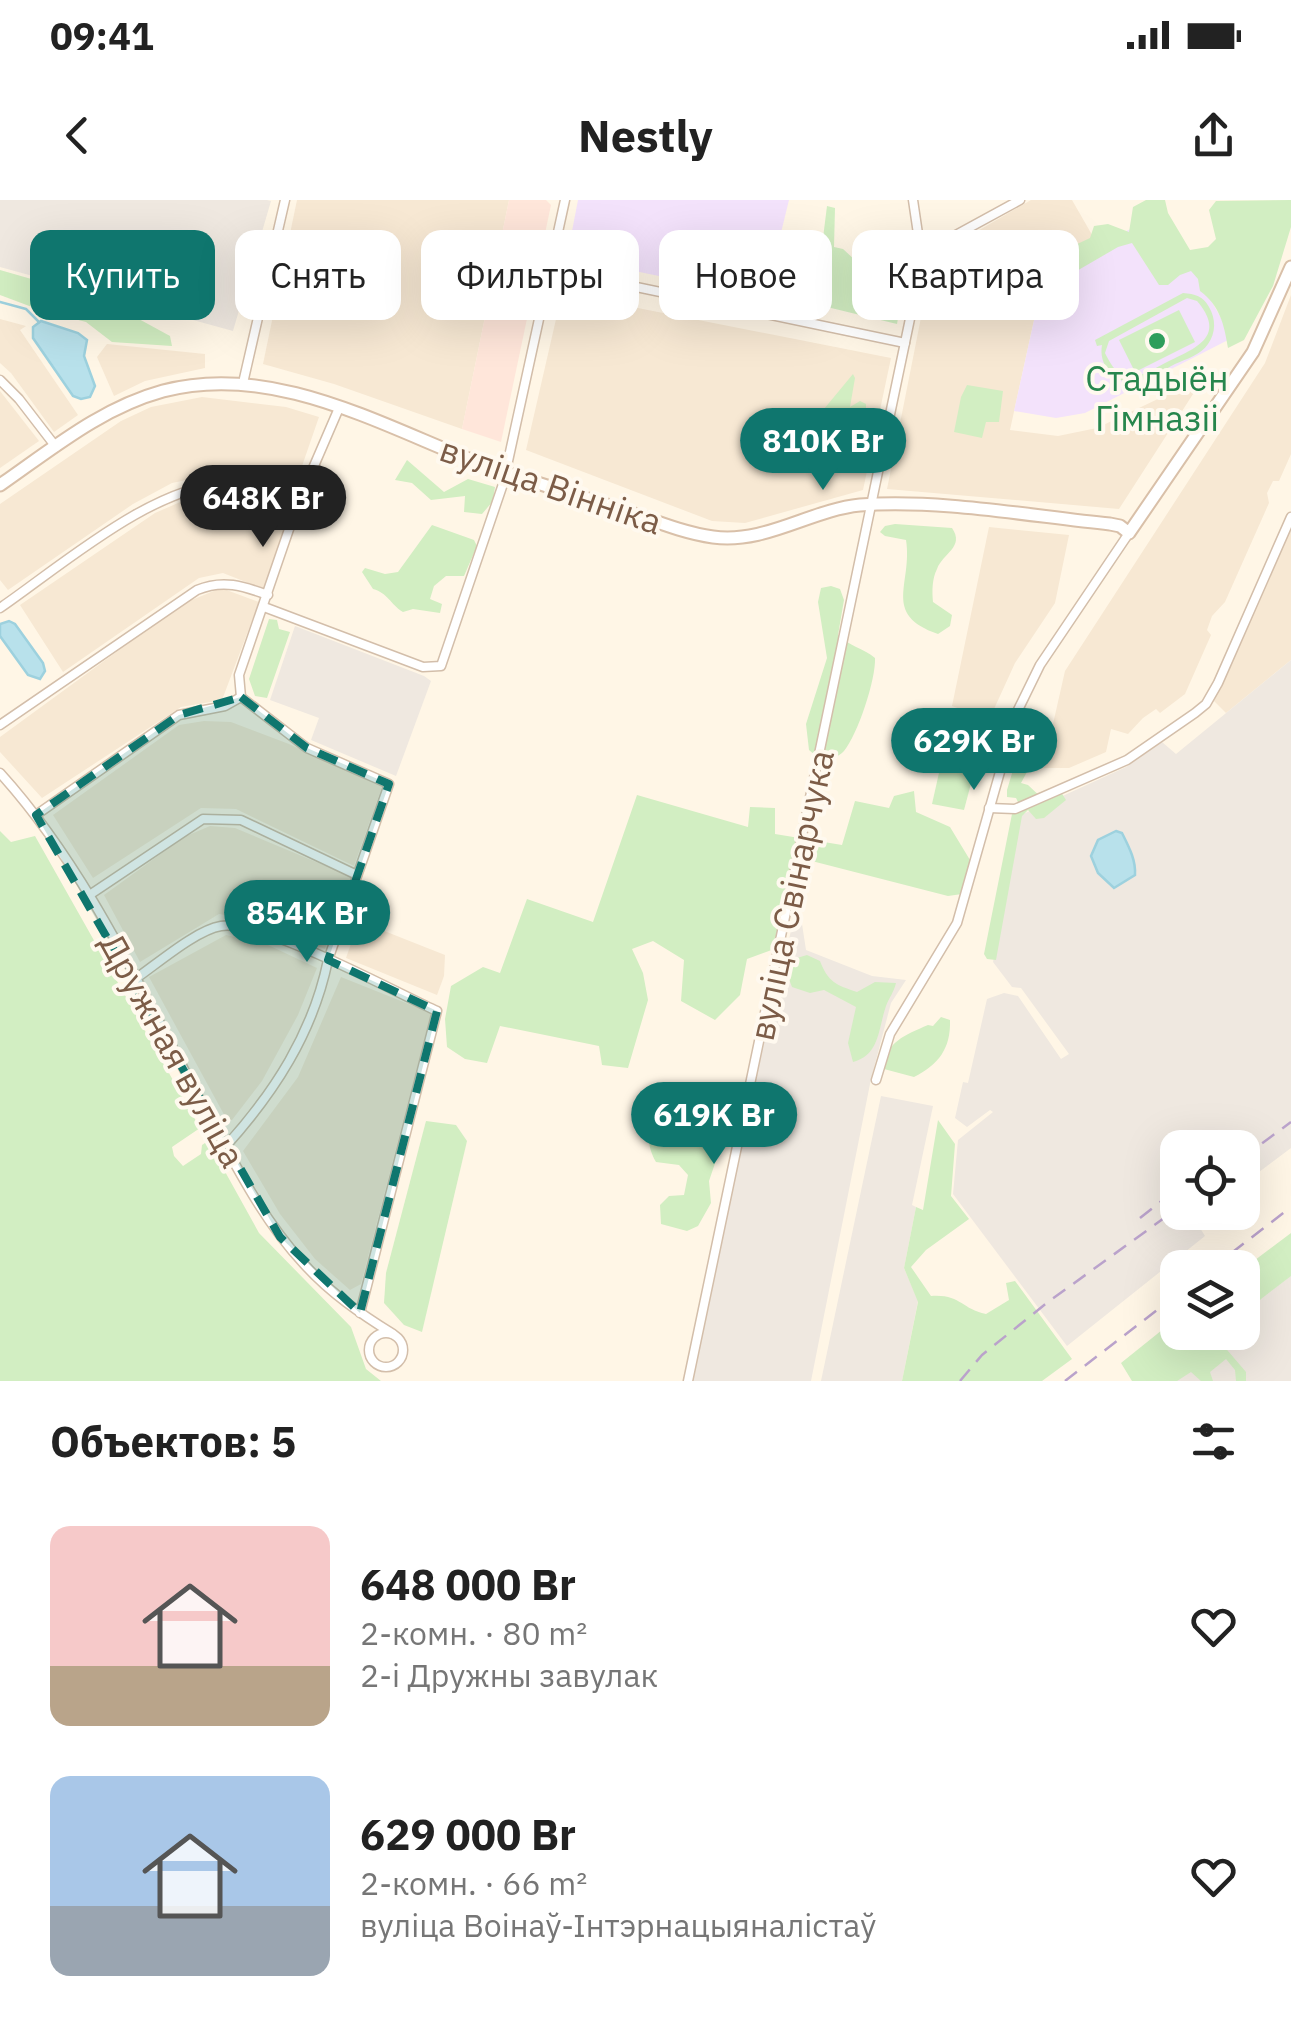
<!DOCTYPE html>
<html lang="ru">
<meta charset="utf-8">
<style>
:root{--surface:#fff;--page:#f6f6f6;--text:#222;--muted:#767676;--accent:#0f766e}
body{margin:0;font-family:"IBM Plex Sans",sans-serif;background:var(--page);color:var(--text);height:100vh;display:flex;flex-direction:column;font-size:38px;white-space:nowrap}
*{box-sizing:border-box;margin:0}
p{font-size:32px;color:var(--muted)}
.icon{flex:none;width:55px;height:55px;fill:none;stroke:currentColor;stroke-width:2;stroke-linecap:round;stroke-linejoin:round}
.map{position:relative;height:1181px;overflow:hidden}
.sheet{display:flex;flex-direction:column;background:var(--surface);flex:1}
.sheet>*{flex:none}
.guide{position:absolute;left:30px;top:30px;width:1232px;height:90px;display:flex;gap:20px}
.fabs{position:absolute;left:1160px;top:930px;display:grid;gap:20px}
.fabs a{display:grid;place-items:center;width:100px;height:100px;border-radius:20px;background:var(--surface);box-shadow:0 10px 40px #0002;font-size:50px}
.price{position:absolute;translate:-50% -85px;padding:0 22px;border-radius:35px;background:var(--accent);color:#fff;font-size:32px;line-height:65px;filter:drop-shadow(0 2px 5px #0008)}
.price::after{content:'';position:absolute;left:50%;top:60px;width:30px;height:22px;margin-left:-15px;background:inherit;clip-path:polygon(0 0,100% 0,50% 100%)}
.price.active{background:#222;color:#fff}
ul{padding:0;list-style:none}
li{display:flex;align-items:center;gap:30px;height:250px;padding:0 50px}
li span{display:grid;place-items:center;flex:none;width:280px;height:200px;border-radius:20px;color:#555}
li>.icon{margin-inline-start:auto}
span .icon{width:120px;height:120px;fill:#fffc;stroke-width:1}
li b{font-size:42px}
h2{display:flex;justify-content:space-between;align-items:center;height:120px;padding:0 50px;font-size:42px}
.tag{padding:0 35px;border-radius:20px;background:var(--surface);box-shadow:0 10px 40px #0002;font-size:35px;line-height:90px}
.tag.active{background:var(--accent);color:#fff}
.status{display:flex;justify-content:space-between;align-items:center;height:70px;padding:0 50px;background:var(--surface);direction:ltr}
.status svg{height:28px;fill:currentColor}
header{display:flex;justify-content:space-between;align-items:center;height:130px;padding:0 50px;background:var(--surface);font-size:45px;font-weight:700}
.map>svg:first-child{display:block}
</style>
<div class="status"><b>09:41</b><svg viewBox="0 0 49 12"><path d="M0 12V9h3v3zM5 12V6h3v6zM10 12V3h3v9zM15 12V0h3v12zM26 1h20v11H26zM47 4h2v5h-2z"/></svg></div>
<header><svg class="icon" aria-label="back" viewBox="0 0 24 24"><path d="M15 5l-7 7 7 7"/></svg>Nestly<svg class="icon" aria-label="share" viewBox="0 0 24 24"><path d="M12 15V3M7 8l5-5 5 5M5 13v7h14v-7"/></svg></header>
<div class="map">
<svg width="1291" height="1181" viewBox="0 0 1291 1181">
<rect width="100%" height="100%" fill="#fff6e6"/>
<!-- residential -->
<g fill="#f7e8d3">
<polygon points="297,0 509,0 462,229 334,184 263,164"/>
<polygon points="1031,0 1072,0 1095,40 1046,65 1010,230 1058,236 1097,228 1204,177 1119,309 887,289 933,57"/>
<polygon points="562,93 891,158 863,290 745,323 712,321 526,250"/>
<polygon points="1291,95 1291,254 1279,281 1273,281 1267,293 1269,303 1225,402 1212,416 1207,430 1211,435 1185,494 1160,513 1156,509 1143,518 1128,534 1111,529 1106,552 1069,568 1043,568 1065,471 1265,163"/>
<polygon points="0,119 26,126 20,130 78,215 54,232 11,173 0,163"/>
<polygon points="107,144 205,154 205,168 145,181 114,196 97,157"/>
<polygon points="0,191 39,241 0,268"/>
<polygon points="202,197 286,207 319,217 293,292 256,278 217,274 172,283 133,304 8,390 0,380 0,304 121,221 151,207"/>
<polygon points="217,294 252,296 290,309 264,389 223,373 199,378 63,472 20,405 155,313 185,300"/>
<polygon points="1291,326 1291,460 1226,513 1214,501"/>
<polygon points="989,327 1069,335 1055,403 1015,463 989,520 952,506"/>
<polygon points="221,388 259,402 222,500 181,507 42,598 0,552 0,537 182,404"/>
<polygon points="204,521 231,522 289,544 382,587 354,666 236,609 201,608 93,678 53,615 179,525"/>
<polygon points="210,626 235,628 352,677 325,749 256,720 219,714 140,762 104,695 184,637"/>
<polygon points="359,721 445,755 444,776 437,795 346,758"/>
<polygon points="226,735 266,744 317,768 298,815 262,881 232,920 227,920 149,777"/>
<polygon points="341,777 431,813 361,1084 350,1090 315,1059 280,1014 243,951 298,877"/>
</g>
<!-- commercial -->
<polygon fill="#ffe6da" points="509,0 546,0 551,5 501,242 462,229"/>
<!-- industrial -->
<g fill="#efe8e0">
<polygon points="0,0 267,0 271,1 233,131 0,67"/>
<polygon points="295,426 424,476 431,481 396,576 311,540 319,518 270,500"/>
<polygon points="1291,460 1291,948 1243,984 1242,948 1178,948 1178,1012 1205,1013 1195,1020 1205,1036 1067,1146 953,994 958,940 993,912 990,910 967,927 955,918 963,882 968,883 987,799 1004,793 1018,796 1061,859 1069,854 1021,788 1012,787 993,762 1021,615 1126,567 1162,542 1176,554"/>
<polygon points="798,698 806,750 872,776 906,780 891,803 871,879 811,1181 688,1181 768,804 775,804"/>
<polygon points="881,896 933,906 912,1005 916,1007 904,1068 918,1101 902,1181 821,1181"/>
<polygon points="1291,1075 1291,1181 1150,1181 1215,1133 1242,1132 1243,1112"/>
</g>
<!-- education -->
<g fill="#f3e2fb">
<polygon points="578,0 789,0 765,98 567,57"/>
<polygon points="1162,12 1232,138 1085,213 1056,218 1014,211 1044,75"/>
</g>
<!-- green -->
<g fill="#d2eec2" fill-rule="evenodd">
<path d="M1146,0H1165L1168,13L1190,50L1208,47L1216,39L1209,10L1216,1L1291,0V27L1273,86L1244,140L1228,148C1224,124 1220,106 1200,91L1198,79L1191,71L1180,75L1168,85H1159L1132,43L1118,47L1044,90L1038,84C1041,56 1066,50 1090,38L1094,26L1108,24L1129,32L1133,7Z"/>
<polygon points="827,6 835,8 834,47 843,49 856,61 884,67 883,91 901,101 897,124 823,106 812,110 776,101 776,79 780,75 792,93 803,99 816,94"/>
<path d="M0,70L108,101L111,106L120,101C129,103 138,107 137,118L170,136L172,146L112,142L86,122L40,110L0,95Z"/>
<path d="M1183,93C1195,94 1203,96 1209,107C1216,119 1216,133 1208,144C1201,155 1186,159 1175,164C1164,170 1151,178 1139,181C1116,187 1098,166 1102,145L1097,146L1095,140ZM1187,98L1197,101C1226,135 1199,147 1169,161C1156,167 1139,180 1125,176C1115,173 1109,161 1105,153L1109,141Z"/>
<polygon points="1179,110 1195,142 1135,172 1119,140"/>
<polygon points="853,174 855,178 850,207 860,201 866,204 866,211 849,226 848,234 854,238 854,245 838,247 834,242 835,233 819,230 822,214 837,216 836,226 842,213 824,209"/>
<polygon points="967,185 1003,191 999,222 986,222 982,238 954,232 961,197"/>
<polygon points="407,260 444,292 468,279 495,287 493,301 482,314 464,312 465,296 431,300 412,283 395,280"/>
<path d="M895,324L952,328C965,347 943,353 937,369C932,379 932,391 933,402L952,415L950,426L938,434C881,414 913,384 906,340L885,336L880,332L885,326Z"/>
<path d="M432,325L474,340L477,346L464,376H446L434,386L430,399L442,404L440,413L413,409L403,412C390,404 388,393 373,389L362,372L365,368L385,374L398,372Z"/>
<path d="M831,386L840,389L844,400L838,435C849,446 863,448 875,458C876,479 858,534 844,551C839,557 830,559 822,561L809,550L806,524L827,458L818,402L821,388Z"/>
<polygon points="269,419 277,420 279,429 290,432 267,498 255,496 249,479"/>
<polygon points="952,515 986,527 964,610 932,604"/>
<polygon points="1028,520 1045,523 1036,571 1028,570 1021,583 1028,585 1044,600 1061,592 1066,600 1044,618 1036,619 1028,610 1022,616 996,760 987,759 984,754 1012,614 1019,604 1016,598 1007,597 1007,590"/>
<polygon points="914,591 916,612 950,627 970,660 962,694 948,696 804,659 791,711 777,748 747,759 740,795 715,820 681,801 684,760 653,741 632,749 643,773 648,800 628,868 602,865 599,846 500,826 487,863 465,859 447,847 445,819 451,786 483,767 500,773 527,699 593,722 637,595 748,627 750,607 775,608 775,634 842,645 855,601 889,608 894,596"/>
<polygon points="0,631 11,642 35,636 200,928 172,947 174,956 183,966 201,954 202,945 208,941 259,1033 351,1127 366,1169 381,1181 0,1181"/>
<path d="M807,755L820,761C828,782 836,785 857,792L875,782L896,783C894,792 889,798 886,806C878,829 880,855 853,862L848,843L856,807L824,790L810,793L792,787L787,774L790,760Z"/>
<path d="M941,817L950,820C951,849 938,865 914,877L884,869C885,842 905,835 928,825L933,826Z"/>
<path d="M693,906H711L726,913L727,928L709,981L711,1003L698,1026L687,1031L661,1024L660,1005L669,996L684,995L688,975L679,965L656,962C637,926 659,912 693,906Z"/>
<path d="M938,920L955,944L951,996L969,1019L926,1050L911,1067L931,1096C961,1094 961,1109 986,1114L1009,1100L1006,1083L1015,1081L1072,1159L1042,1181H902L918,1102L904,1068L916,1007L923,1010Z"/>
<polygon points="426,921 456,925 467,941 422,1132 404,1125 384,1103 386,1073"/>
<polygon points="1291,1033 1291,1076 1261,1099 1243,1120 1243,1069"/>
<polygon points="1177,1118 1178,1132 1232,1133 1222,1144 1246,1172 1246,1181 1236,1181 1235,1170 1226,1159 1210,1172 1213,1181 1201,1181 1191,1172 1177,1181 1132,1181 1121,1163"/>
</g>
<!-- water -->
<g fill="#b8e1eb" stroke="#9dd1de" stroke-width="2.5">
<polygon points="41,121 78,133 87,140 84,156 95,186 90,197 81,199 73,196 33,138 33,127"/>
<polygon points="9,421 15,424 43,463 45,471 40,479 28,475 0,436 0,424"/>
<path d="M1116,631L1122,633C1129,647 1136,660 1135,675L1114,688L1098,673L1091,656L1098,640Z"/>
</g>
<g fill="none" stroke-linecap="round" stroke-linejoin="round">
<!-- stream -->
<polyline stroke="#9dd1de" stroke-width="2.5" points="0,102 26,109 39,122"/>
<!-- street casing -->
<g stroke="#d3beaa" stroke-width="11">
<g id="street">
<polyline points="921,54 1020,0"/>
<polyline points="550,69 905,143"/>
<polyline points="0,180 19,199 56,247"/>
<polyline points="243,183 285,0"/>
<polyline points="264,407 423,467 441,466 503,284 565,0"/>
<path d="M0,408C60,367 158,281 231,284C254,285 276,294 298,303"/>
<polyline points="241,497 239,475 298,303 339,208"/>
<path d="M0,525L197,390C223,379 243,386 268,395"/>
<path d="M0,573C88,670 144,796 206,911C235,964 262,1019 304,1064C330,1093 361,1114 393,1134"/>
<polyline points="989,608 1015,609 1127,560 1195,513 1206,504 1218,483 1291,317"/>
<path d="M36,615L179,515L225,506L241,497L307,548L389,584L328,760C313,833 274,893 225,947"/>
<polyline points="88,696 203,619 241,620 357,675"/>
<path d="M135,779C157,764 196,730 221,726C261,719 395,792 437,811L360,1113"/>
<polyline points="876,880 890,834 957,723 1017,512 1040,465 1129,333"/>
<circle cx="386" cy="1150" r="17"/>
<polyline points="688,1181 916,90 921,54 913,0"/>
</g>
</g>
<!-- secondary casing -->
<g stroke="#d9c0a9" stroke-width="15">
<path id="secondary" d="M0,285C52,249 101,208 163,191C276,161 387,229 489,267C534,283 581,296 626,311C655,321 684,333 713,337C766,344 810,310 860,305C940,299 1030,316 1110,324L1120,326L1129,333L1253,152L1291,67"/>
</g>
<!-- street -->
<use href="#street" stroke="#fff" stroke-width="8"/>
<!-- secondary -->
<use href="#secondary" stroke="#fff" stroke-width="11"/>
<!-- rail -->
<g stroke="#baa2cb" stroke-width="2.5" stroke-dasharray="15 10" stroke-linecap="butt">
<polyline points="1242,958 1291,922"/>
<polyline points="1140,1018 1178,988"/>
<polyline points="1212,1068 1291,1007"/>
<polyline points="960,1181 982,1155 1048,1102 1178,1008"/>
<polyline points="1065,1181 1178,1094"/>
</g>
</g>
<!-- marked area -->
<path fill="#0f766e" fill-opacity="0.2" stroke="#0f766e" stroke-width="8" stroke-dasharray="20 12" stroke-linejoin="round" d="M241,497L307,548L389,584L328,760L437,811L360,1113L280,1037L36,615L179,515Z"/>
<!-- markers -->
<circle fill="#2e9e5b" stroke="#fff9ef" stroke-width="4" cx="1157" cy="141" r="10"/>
<g text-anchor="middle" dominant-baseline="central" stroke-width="8" stroke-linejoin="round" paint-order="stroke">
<!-- leisure labels -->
<g font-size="35" fill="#27864d" stroke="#fff9ef">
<text x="1157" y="178">Стадыён<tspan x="1157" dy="40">Гімназіі</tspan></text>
</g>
<!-- street labels -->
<g font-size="35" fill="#7c5c47" stroke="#fff9ef">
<text transform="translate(551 285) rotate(19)">вуліца Вінніка</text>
<text transform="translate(791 695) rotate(-78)">вуліца Свінарчука</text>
<text transform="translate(173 850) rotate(61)">Дружная вуліца</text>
</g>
</g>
</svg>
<div class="fabs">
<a><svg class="icon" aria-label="locate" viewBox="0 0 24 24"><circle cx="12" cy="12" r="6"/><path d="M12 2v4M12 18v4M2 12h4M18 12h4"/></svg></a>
<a><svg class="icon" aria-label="layers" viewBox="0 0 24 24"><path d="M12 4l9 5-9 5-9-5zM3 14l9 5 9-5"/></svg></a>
</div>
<b class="price" style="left:823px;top:293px">810K Br</b>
<b class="price active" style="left:263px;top:350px">648K Br</b>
<b class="price" style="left:974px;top:593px">629K Br</b>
<b class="price" style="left:307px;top:765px">854K Br</b>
<b class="price" style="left:714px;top:967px">619K Br</b>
<div class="guide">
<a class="tag active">Купить</a>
<a class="tag">Снять</a>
<a class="tag">Фильтры</a>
<a class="tag">Новое</a>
<a class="tag">Квартира</a>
</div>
</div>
<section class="sheet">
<h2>Объектов: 5<svg class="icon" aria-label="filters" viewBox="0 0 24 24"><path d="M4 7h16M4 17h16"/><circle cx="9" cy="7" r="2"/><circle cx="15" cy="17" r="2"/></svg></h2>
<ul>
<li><span style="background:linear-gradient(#f6c9c9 70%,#b9a48a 0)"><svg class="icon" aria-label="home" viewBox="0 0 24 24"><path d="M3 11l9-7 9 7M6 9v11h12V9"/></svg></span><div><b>648 000 Br</b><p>2-комн. · 80 m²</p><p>2-і Дружны завулак</p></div><svg class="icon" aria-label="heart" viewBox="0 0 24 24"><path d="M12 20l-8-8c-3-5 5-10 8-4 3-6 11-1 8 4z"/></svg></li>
<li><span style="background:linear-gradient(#a9c7e8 65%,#9aa5b1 0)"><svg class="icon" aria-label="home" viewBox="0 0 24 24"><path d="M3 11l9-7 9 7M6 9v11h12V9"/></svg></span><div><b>629 000 Br</b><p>2-комн. · 66 m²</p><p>вуліца Воінаў-Інтэрнацыяналістаў</p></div><svg class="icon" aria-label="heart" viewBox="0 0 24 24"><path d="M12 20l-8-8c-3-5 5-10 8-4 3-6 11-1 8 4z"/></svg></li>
</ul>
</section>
